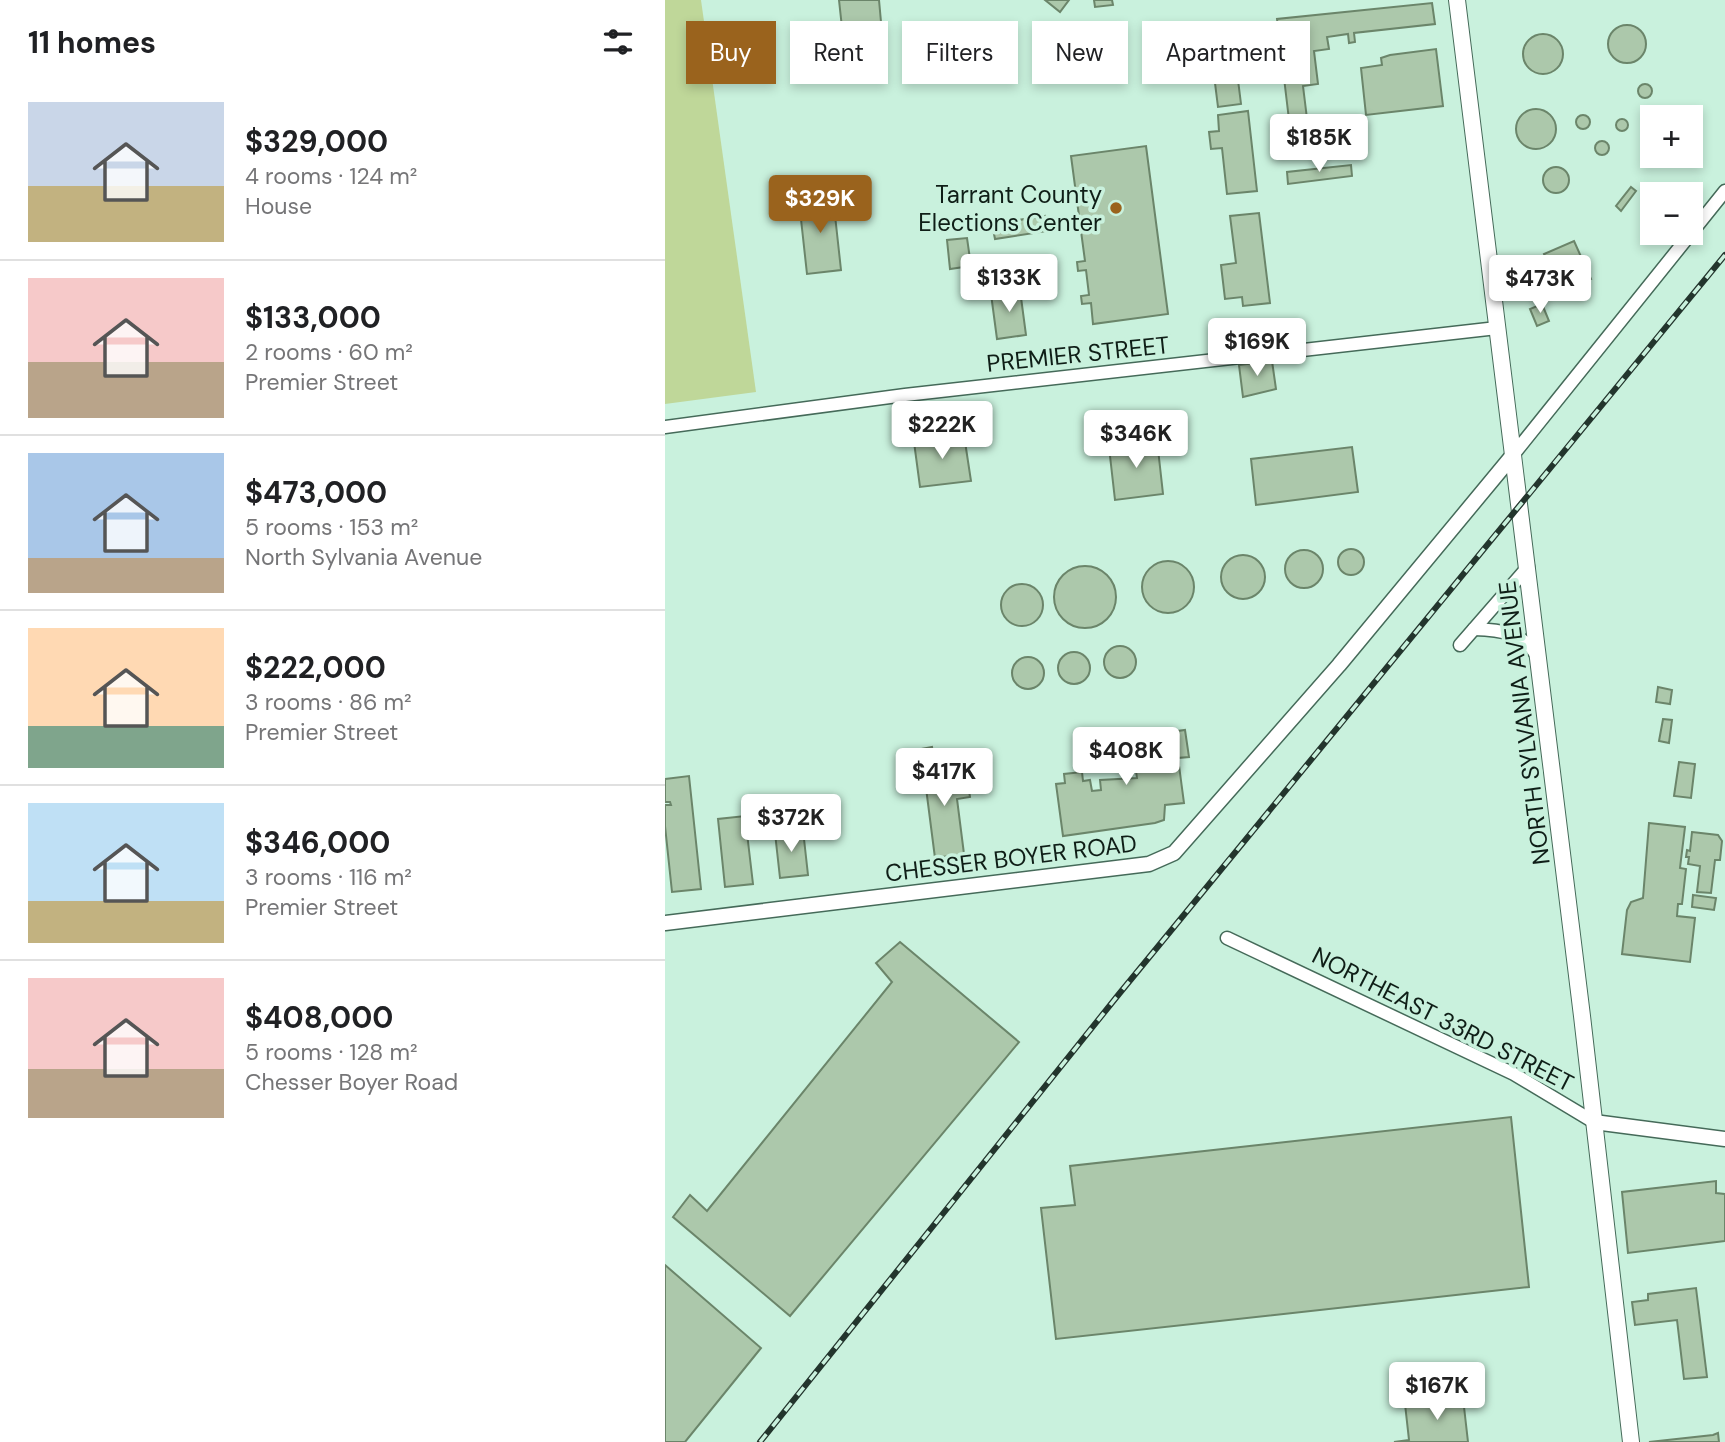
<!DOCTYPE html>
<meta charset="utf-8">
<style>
:root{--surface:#fff;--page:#f6f6f6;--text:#202124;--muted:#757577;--line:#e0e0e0;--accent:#9a631d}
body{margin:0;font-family:"DM Sans",sans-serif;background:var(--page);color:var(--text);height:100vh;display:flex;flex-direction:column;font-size:26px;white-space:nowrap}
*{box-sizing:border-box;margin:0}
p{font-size:23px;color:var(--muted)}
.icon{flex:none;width:38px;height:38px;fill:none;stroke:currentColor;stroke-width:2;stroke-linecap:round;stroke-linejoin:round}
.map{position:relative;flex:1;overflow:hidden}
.side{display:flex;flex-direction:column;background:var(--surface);width:665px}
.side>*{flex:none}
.hud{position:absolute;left:21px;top:21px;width:665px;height:63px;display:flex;gap:14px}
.buttons{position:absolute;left:975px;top:105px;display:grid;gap:14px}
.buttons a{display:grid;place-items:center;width:63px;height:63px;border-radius:0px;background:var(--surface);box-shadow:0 4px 10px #0003;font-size:35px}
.price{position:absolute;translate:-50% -60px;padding:0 16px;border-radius:7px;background:#fff;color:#222;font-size:23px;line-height:46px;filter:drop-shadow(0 2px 4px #0008)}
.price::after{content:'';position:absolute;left:50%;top:42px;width:21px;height:16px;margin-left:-10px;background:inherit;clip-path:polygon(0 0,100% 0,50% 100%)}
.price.on{background:var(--accent);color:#fff}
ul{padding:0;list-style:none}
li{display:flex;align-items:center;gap:21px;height:175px;padding:0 28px}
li+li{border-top:2px solid var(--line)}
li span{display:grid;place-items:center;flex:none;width:196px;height:140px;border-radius:0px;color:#555}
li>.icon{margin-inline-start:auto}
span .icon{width:84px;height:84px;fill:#fffc;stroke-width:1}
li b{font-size:30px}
h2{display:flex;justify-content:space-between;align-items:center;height:84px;padding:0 28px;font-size:30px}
.chip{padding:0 24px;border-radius:0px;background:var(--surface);box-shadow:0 4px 10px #0003;font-size:24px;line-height:63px}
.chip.on{background:var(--accent);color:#fff}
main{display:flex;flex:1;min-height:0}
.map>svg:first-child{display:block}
</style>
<main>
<section class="side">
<h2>11 homes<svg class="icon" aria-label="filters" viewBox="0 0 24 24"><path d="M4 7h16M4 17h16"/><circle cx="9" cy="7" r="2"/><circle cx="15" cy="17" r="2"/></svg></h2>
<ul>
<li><span style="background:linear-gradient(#c9d6e8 60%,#c2b280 0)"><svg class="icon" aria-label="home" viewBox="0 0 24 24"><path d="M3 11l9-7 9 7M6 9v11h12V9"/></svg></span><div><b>$329,000</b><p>4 rooms · 124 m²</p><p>House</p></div></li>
<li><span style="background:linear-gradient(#f6c9c9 60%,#b9a48a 0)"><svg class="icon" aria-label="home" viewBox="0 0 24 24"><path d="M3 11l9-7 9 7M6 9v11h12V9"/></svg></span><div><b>$133,000</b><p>2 rooms · 60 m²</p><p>Premier Street</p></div></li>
<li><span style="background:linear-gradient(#a9c7e8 75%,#b9a48a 0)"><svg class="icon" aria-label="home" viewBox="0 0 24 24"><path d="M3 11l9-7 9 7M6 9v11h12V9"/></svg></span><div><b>$473,000</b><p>5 rooms · 153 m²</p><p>North Sylvania Avenue</p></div></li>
<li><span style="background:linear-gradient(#ffd9b3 70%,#7fa58c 0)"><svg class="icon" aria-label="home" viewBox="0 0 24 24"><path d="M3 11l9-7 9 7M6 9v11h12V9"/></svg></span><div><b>$222,000</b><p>3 rooms · 86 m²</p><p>Premier Street</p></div></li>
<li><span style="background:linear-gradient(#bfe0f5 70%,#c2b280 0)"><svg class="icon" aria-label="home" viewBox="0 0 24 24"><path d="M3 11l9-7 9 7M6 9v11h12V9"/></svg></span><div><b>$346,000</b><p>3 rooms · 116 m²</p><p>Premier Street</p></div></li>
<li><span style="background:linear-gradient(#f6c9c9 65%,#b9a48a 0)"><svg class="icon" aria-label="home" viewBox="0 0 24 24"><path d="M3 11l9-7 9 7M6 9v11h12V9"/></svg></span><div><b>$408,000</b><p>5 rooms · 128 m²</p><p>Chesser Boyer Road</p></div></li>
</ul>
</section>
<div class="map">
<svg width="1060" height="1442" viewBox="0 0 1060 1442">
<rect width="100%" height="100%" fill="#c9f1dd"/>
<!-- green -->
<polygon fill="#bfd799" points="0,0 36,0 91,392 0,404"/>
<!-- building -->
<g fill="#acc8ab" stroke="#6b856a" stroke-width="2">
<polygon points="174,0 214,0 217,33 212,40 197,42 189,36 178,37"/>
<polygon points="380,0 404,0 395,12"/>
<polygon points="429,0 447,0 448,5 430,7"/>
<polygon points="767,3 770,24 689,33 690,42 684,43 683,34 662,37 664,49 649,51 653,84 638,86 645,143 627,145 612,19"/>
<circle cx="962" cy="44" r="19"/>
<circle cx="878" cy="54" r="20"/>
<polygon points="771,49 778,106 701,115 696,68 717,65 716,58 725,55"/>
<polygon points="571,64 576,104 553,107 548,67"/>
<circle cx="980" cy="91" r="7"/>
<circle cx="871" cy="129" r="20"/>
<polygon points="583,111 592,191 562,194 557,148 546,149 544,132 554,131 553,115"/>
<circle cx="918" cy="122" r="7"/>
<circle cx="957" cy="125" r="6"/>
<polygon points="677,134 679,149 664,151 662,136"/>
<circle cx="937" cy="148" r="7"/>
<polygon points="481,146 503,314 428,324 426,303 417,304 416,296 424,295 421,270 413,271 412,262 420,261 406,156"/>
<polygon points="686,165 687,176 623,184 622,172"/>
<circle cx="891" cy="180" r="13"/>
<polygon points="966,187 971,191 956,211 951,206"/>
<polygon points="168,197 176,270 142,274 134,201"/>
<polygon points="594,213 605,303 578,306 577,297 560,299 556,265 571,263 565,216"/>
<polygon points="380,216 382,231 330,239 327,224"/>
<polygon points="302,238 306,266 285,269 282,240"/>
<polygon points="909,241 926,279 896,292 879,254"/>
<polygon points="355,290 361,335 332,339 326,294"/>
<polygon points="877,304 884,321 872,326 865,309"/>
<polygon points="607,361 611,389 578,397 574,365"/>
<polygon points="299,435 306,481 255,487 249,442 253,441 252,438 258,437 258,440"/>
<polygon points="492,440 498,494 450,500 444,447"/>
<polygon points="687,447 693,492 591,505 586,459"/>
<circle cx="686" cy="562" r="13"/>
<circle cx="639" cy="569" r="19"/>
<circle cx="578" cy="577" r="22"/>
<circle cx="503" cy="587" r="26"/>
<circle cx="420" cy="597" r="31"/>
<circle cx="357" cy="605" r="21"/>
<circle cx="455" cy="662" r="16"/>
<circle cx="409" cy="668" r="16"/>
<circle cx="363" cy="673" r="16"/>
<polygon points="993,687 1007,690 1005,704 991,702"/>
<polygon points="998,719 1007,720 1004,743 994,741"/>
<polygon points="520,730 524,757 513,758 519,803 500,805 499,820 490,823 398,836 391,784 400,783 399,774 417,772 418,781 425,780 427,791 436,790 435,780 472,778 470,764 445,767 445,762 433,764 431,752 444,751 443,742 480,742 479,737 484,735"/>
<polygon points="267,747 271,777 288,775 289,780 302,778 305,797 292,799 299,854 270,858 256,749"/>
<polygon points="1014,762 1030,764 1026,798 1009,796"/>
<polygon points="24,776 36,889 7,892 0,826 0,805 6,805 5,802 0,802 0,779"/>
<polygon points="80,816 88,884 60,887 53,819"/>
<polygon points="984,823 1020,827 1015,868 1021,869 1017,904 1013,904 1012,916 1030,918 1025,962 957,954 962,910 966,902 978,898"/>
<polygon points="138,830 143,875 115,878 110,833"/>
<polygon points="1027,832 1053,835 1057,841 1055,860 1050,860 1046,893 1032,892 1035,866 1023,864 1024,857 1021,857 1022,850 1025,851"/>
<polygon points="1028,895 1051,898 1049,910 1027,907"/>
<polygon points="235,942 354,1042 125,1316 8,1217 25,1195 42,1211 227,982 211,963"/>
<polygon points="846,1117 864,1287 391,1339 376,1208 410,1205 405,1166"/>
<polygon points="1051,1181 1051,1193 1060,1194 1060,1241 963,1253 957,1192"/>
<polygon points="0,1265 96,1348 20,1442 0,1442"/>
<polygon points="1031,1288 1042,1377 1019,1379 1012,1320 970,1325 967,1302 983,1300 983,1294"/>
<polygon points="798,1398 803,1442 729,1442 744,1440 740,1404"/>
<polygon points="1053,1433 1054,1442 984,1442 1048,1435"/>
</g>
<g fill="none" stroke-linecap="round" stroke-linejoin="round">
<!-- minor casing -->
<g stroke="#456a59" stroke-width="15">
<g id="minor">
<polyline points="0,427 240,395 832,328"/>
<polyline points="848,455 1060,191"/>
<path d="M809,629C836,630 857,632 872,656"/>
<polyline points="795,645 863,567"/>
<polyline points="562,938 849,1074 929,1122"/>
</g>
</g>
<!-- tertiary casing -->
<g stroke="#456a59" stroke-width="17">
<g id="tertiary">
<polyline points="0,923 484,864 509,853 674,665 848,455"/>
<polyline points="929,1122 1060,1139"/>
</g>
</g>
<!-- secondary casing -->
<g stroke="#456a59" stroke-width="18">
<polyline id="secondary" points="792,0 917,1016 966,1442"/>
</g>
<!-- minor -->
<use href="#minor" stroke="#fff" stroke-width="12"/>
<!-- tertiary -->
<use href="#tertiary" stroke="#fff" stroke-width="14"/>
<!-- secondary -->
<use href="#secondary" stroke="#fff" stroke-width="16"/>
<!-- rail casing -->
<g stroke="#23352d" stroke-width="6">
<polyline id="rail" points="95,1442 454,994 1060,255"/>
</g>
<!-- rail -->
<use href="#rail" stroke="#c9f1dd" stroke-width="3.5" stroke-dasharray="10" stroke-linecap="butt"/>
</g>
<!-- markers -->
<circle fill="#9a631d" stroke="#c9f1dd" stroke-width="2.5" cx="451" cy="208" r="7"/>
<g text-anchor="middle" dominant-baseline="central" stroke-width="7" stroke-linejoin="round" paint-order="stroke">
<!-- poi labels -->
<g font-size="24" fill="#0f1e17" stroke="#c9f1dd" text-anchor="end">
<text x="437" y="194">Tarrant County<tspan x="437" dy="28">Elections Center</tspan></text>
</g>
<!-- street labels -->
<g font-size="24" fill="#0f1e17" stroke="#c9f1dd">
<text transform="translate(413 354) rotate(-6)">PREMIER STREET</text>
<text transform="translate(859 723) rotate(-97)">NORTH SYLVANIA AVENUE</text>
<text transform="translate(346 858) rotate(-7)">CHESSER BOYER ROAD</text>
<text transform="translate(778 1019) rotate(27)">NORTHEAST 33RD STREET</text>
</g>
</g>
</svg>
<div class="buttons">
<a>+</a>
<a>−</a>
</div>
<b class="price" style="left:654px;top:174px">$185K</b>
<b class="price on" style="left:155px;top:235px">$329K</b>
<b class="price" style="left:344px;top:314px">$133K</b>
<b class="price" style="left:875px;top:315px">$473K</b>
<b class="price" style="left:592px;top:378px">$169K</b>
<b class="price" style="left:277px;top:461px">$222K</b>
<b class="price" style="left:471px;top:470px">$346K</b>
<b class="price" style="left:461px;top:787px">$408K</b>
<b class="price" style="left:279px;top:808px">$417K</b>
<b class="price" style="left:126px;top:854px">$372K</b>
<b class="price" style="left:772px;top:1422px">$167K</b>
<div class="hud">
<a class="chip on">Buy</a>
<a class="chip">Rent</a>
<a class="chip">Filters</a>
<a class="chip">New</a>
<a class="chip">Apartment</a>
</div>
</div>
</main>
